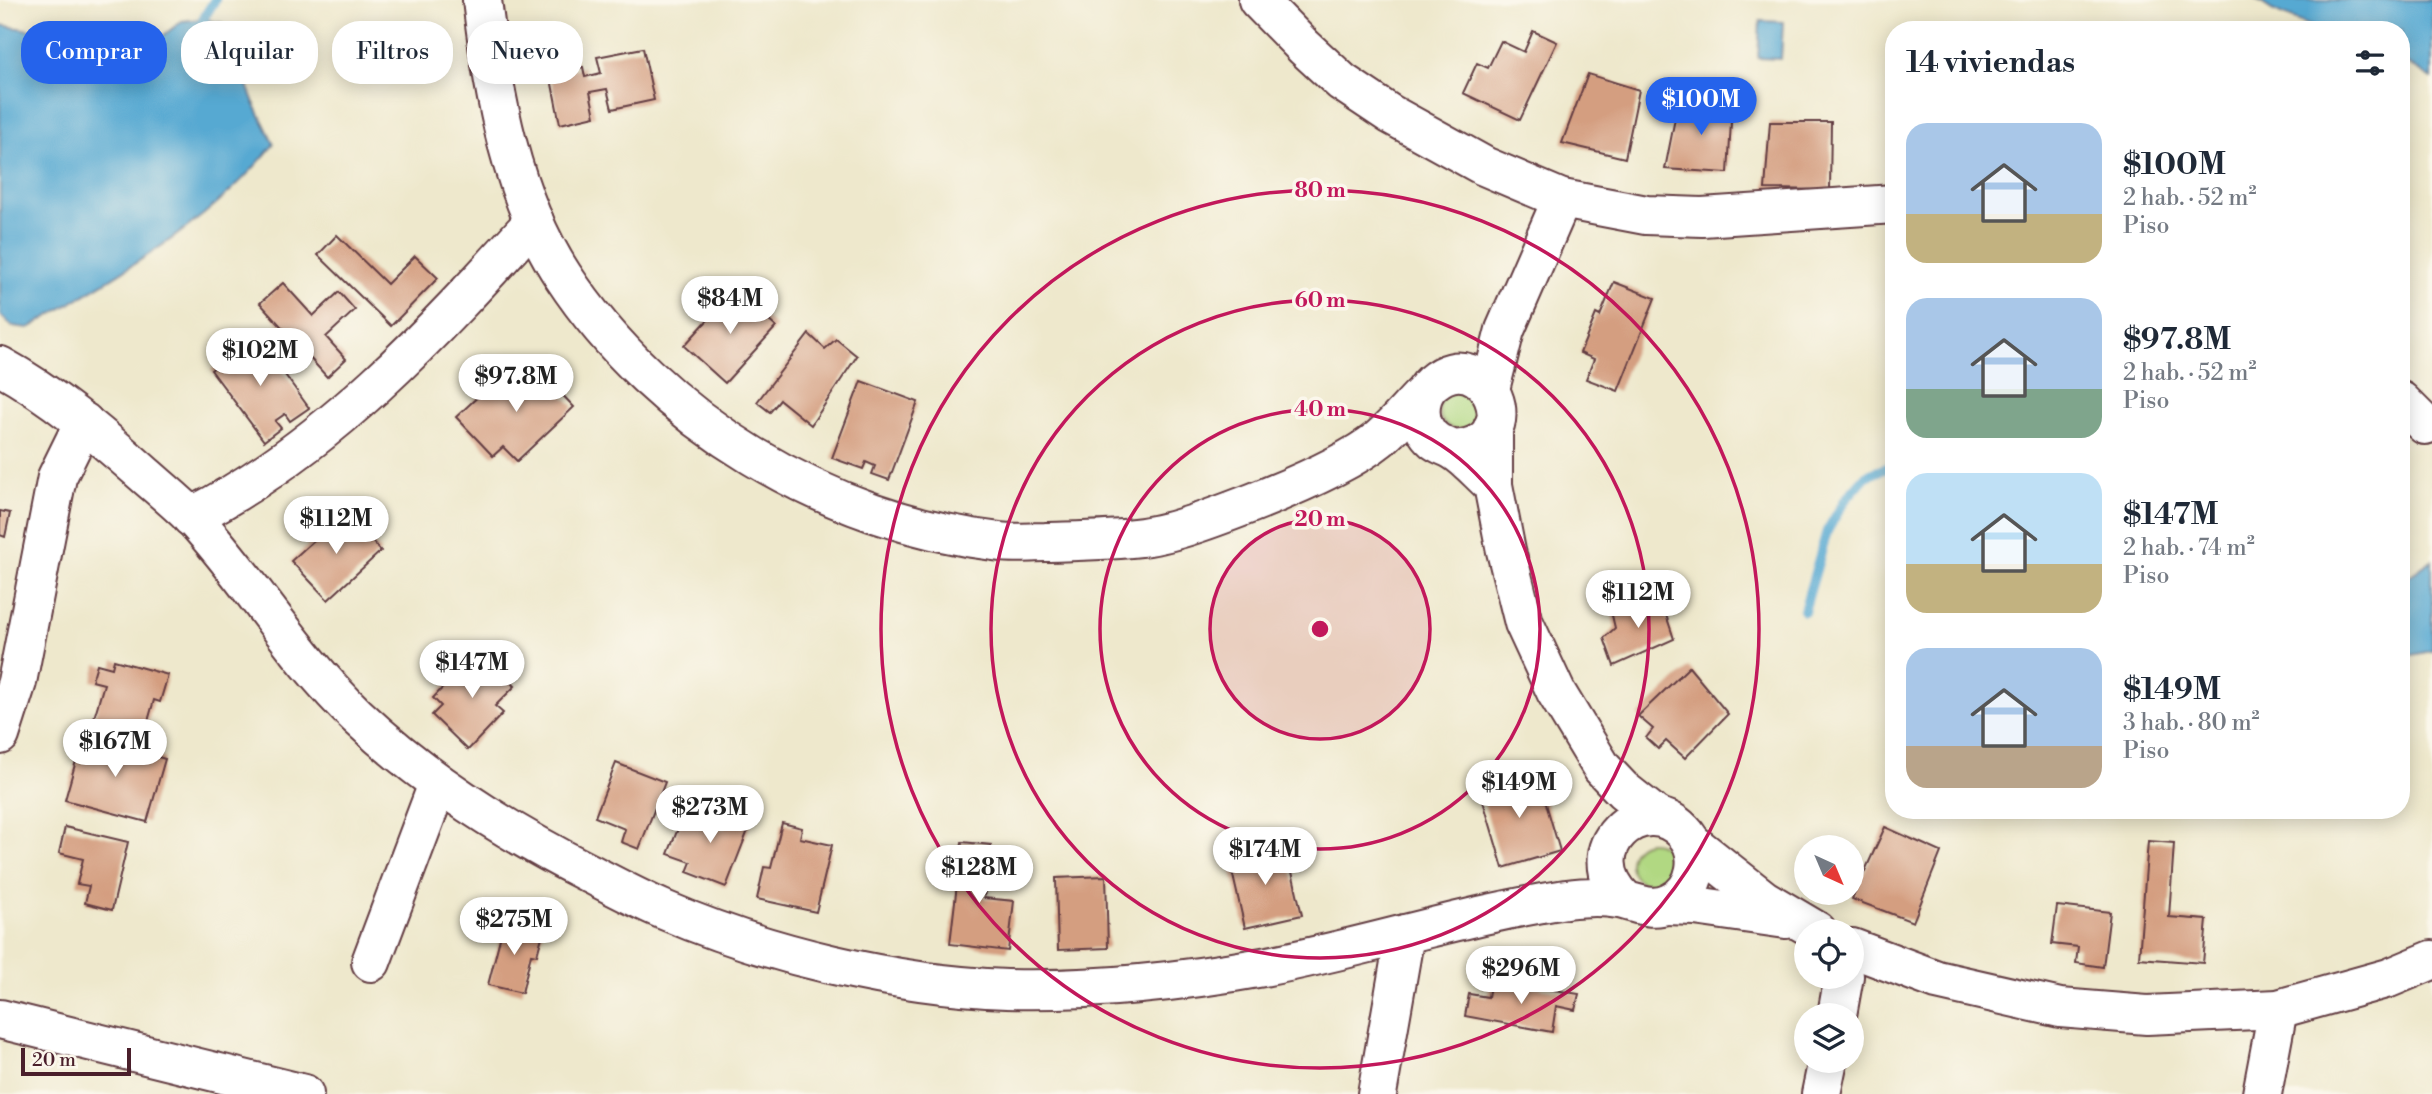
<!DOCTYPE html>
<html lang="es">
<meta charset="utf-8">
<style>
:root{--surface:#fff;--page:#f6f6f7;--text:#1f2937;--muted:#747a83;--accent:#2563eb}
body{margin:0;font-family:"Libre Bodoni",serif;background:var(--page);color:var(--text);height:100vh;display:flex;flex-direction:column;font-size:26px;white-space:nowrap}
*{box-sizing:border-box;margin:0}
p{font-size:23px;color:var(--muted)}
.icon{flex:none;width:38px;height:38px;fill:none;stroke:currentColor;stroke-width:2;stroke-linecap:round;stroke-linejoin:round}
.map{position:relative;flex:1;overflow:hidden}
.sheet{position:absolute;left:1885px;top:21px;width:525px;height:798px;display:flex;flex-direction:column;background:var(--surface);border-radius:28px;box-shadow:0 4px 18px #0003}
.sheet>*{flex:none}
.hud{position:absolute;left:21px;top:21px;width:665px;height:63px;display:flex;gap:14px}
.needle{width:46px;rotate:136deg}
.tools{position:absolute;left:1794px;top:835px;display:grid;gap:14px}
.tools a{display:grid;place-items:center;width:70px;height:70px;border-radius:50%;background:var(--surface);box-shadow:0 4px 18px #0003;font-size:35px}
.scale{position:absolute;left:21px;bottom:18px;width:110px;box-sizing:border-box;padding-left:7px;border:4px solid #4a1f2b;border-top:0;font-size:19px;line-height:24px;white-space:nowrap;color:#4a1f2b;-webkit-text-stroke:5px #fbf7ec;paint-order:stroke}
.price{position:absolute;translate:-50% -60px;padding:0 16px;border-radius:24px;background:#fff;color:#222;font-size:23px;line-height:46px;filter:drop-shadow(0 2px 4px #0008)}
.price::after{content:'';position:absolute;left:50%;top:42px;width:21px;height:16px;margin-left:-10px;background:inherit;clip-path:polygon(0 0,100% 0,50% 100%)}
.price.selected{background:var(--accent);color:#fff}
ul{padding:0;list-style:none}
li{display:flex;align-items:center;gap:21px;height:175px;padding:0 21px}
li span{display:grid;place-items:center;flex:none;width:196px;height:140px;border-radius:21px;color:#555}
li>.icon{margin-inline-start:auto}
span .icon{width:84px;height:84px;fill:#fffc;stroke-width:1}
li b{font-size:30px}
h2{display:flex;justify-content:space-between;align-items:center;height:84px;padding:0 21px;font-size:30px}
.pill{padding:0 24px;border-radius:28px;background:var(--surface);box-shadow:0 4px 18px #0003;font-size:24px;line-height:63px}
.pill.selected{background:var(--accent);color:#fff}
.map>svg:first-child{display:block}
</style>
<div class="map">
<svg width="2432" height="1094" viewBox="0 0 2432 1094">
<rect width="100%" height="100%" fill="#fbf7ec"/>
<filter id="ink" filterUnits="userSpaceOnUse"><feTurbulence type="fractalNoise" baseFrequency=".0143" numOctaves="2"/><feDisplacementMap in="SourceGraphic" scale="14" xChannelSelector="R" yChannelSelector="G"/><feConvolveMatrix kernelMatrix="1 2 1 2 8 2 1 2 1" color-interpolation-filters="sRGB"/></filter>
<filter id="wash" filterUnits="userSpaceOnUse"><feTurbulence type="fractalNoise" baseFrequency=".00686" numOctaves="4" result="noise"/><feDisplacementMap in="SourceGraphic" scale="28" xChannelSelector="R" yChannelSelector="G"/><feGaussianBlur stdDeviation="1.57" result="paint"/><feColorMatrix in="noise" values="0 0 0 0 0 0 0 0 0 0 0 0 0 0 0 0 0 1.4 0 .05"/><feComposite in="paint" operator="in"/></filter>
<g filter="url(#wash)">
<rect width="100%" height="100%" fill="#eee8cc"/>
<!-- green -->
<g fill="#b1d882" stroke="#7e7c56" stroke-width="2">
<circle cx="1458" cy="410" r="19"/>
<circle cx="1651" cy="863" r="21"/>
</g>
<!-- water -->
<g fill="#57a9d2" stroke="#50647e" stroke-width="2">
<polygon points="2257,0 2432,0 2432,79 2401,59 2401,30 2320,30 2272,10"/>
<path d="M203,19L223,23L254,103L274,144C209,226 117,275 29,328L12,326L0,315V25L72,37L120,51L147,48L182,21Z"/>
<polygon points="1760,21 1783,22 1781,59 1758,58"/>
<polygon points="2432,560 2432,651 2401,657 2401,582"/>
</g>
<g fill="none" stroke-linecap="round" stroke-linejoin="round">
<!-- stream -->
<g stroke="#57a9d2" stroke-width="10">
<polyline points="203,19 215,0"/>
<polyline points="1804,611 1827,531 1845,500 1866,476 1894,465"/>
</g>
</g>
<g id="blocks">
<!-- building -->
<g fill="#d49e80">
<polygon points="1533,31 1557,42 1520,120 1463,93 1477,63 1488,68 1501,41 1524,52"/>
<polygon points="643,48 654,100 612,109 607,89 590,92 595,116 560,124 550,74 583,67 585,77 601,73 597,57"/>
<polygon points="1588,74 1639,90 1625,158 1562,143"/>
<polygon points="1679,98 1732,105 1728,173 1665,169"/>
<polygon points="1770,122 1831,122 1830,190 1765,189"/>
<polygon points="337,235 387,284 415,256 438,278 391,326 318,255"/>
<polygon points="1614,282 1655,298 1618,391 1586,379 1594,359 1580,353 1596,314 1600,316"/>
<polygon points="283,283 313,316 339,292 355,310 326,337 346,359 327,377 260,303"/>
<polygon points="735,290 776,327 725,383 684,346"/>
<polygon points="809,334 825,349 836,339 857,356 811,425 780,400 770,412 757,402"/>
<polygon points="257,336 309,408 290,421 285,414 275,421 281,428 264,441 211,370"/>
<polygon points="534,365 574,407 517,461 503,447 493,456 456,417 496,380 507,391"/>
<polygon points="861,381 918,402 889,480 872,474 875,466 866,462 863,469 832,458"/>
<polygon points="0,511 10,513 5,537 0,535"/>
<polygon points="345,512 381,551 328,600 291,561"/>
<polygon points="1646,595 1652,603 1661,600 1674,639 1614,666 1604,638 1615,628 1611,611"/>
<polygon points="478,650 515,686 495,706 503,713 468,750 432,715 441,706 433,698"/>
<polygon points="114,660 168,675 160,702 154,700 145,732 94,718 104,684 92,681 97,664 112,668"/>
<polygon points="1689,667 1728,714 1685,758 1666,741 1658,749 1646,738 1653,729 1638,716"/>
<polygon points="83,736 165,759 147,822 65,800"/>
<polygon points="616,763 665,782 639,849 621,842 625,829 595,817"/>
<polygon points="1516,772 1520,786 1539,780 1560,851 1503,868 1478,784"/>
<polygon points="689,801 700,805 695,818 724,829 731,811 752,820 726,887 687,872 691,862 668,854"/>
<polygon points="782,823 802,828 800,838 832,845 816,912 757,899 764,867 771,868"/>
<polygon points="65,827 128,842 112,910 85,903 89,886 77,884 83,859 59,853"/>
<polygon points="1885,827 1941,852 1913,922 1852,899"/>
<polygon points="2148,841 2174,843 2169,917 2207,920 2203,963 2139,958"/>
<polygon points="962,842 991,845 984,898 1014,901 1008,951 950,944"/>
<polygon points="1286,846 1302,915 1245,928 1229,858"/>
<polygon points="1106,876 1108,948 1058,950 1056,878"/>
<polygon points="2057,906 2110,912 2103,967 2076,963 2078,947 2052,944"/>
<polygon points="504,923 543,933 537,955 531,954 522,993 488,985"/>
<polygon points="1517,984 1579,994 1575,1010 1556,1006 1552,1032 1465,1016 1469,994 1488,997 1490,985 1516,989"/>
</g>
</g>
</g>
<g filter="url(#ink)">
<use href="#blocks" fill-opacity="0" stroke="#633d43" stroke-width="2"/>
<g fill="none" stroke-linecap="round" stroke-linejoin="round">
<!-- street casing -->
<g stroke="#633d43" stroke-width="42">
<g id="street">
<path d="M482,0C493,92 511,197 563,276C658,421 828,522 1000,542C1015,544 1031,542 1045,542C1077,541 1110,541 1142,537C1175,533 1221,515 1252,503C1290,488 1348,464 1379,439C1395,426 1409,408 1424,393"/>
<polyline points="1258,0 1304,47 1342,82 1390,114 1484,166 1562,199 1646,215 1702,217 1894,204"/>
<path d="M0,366C53,395 100,435 145,475C161,489 178,503 193,518C251,581 295,657 357,716C425,780 504,830 587,872C612,885 638,899 664,910C766,954 896,985 1007,989C1092,991 1179,982 1263,967C1364,948 1463,915 1566,899C1583,897 1603,896 1619,899C1638,903 1651,912 1670,903C1698,890 1704,852 1683,831C1643,789 1573,850 1625,900"/>
<polyline points="1490,389 1505,330 1562,199"/>
<polyline points="2401,401 2425,425"/>
<polyline points="1493,427 1493,485 1506,551 1524,623 1556,692 1602,768 1623,790 1657,817"/>
<path d="M1453,450C1536,445 1484,337 1432,383C1416,398 1417,426 1434,440C1440,445 1446,446 1453,450C1467,458 1480,474 1493,485"/>
<path d="M191,517C327,448 433,333 534,221"/>
<polyline points="0,735 17,682 57,477 84,422"/>
<polyline points="1692,843 1763,899 1817,931"/>
<polyline points="1666,905 1695,906 1786,919"/>
<polyline points="1852,948 1937,980 2060,1008 2147,1015 2278,1009 2389,978 2432,960"/>
<polyline points="371,962 438,784"/>
<polyline points="1837,1015 1844,976"/>
<polyline points="1377,1094 1405,934"/>
<polyline points="1821,1094 1828,1060"/>
<polyline points="2262,1094 2278,1009"/>
</g>
</g>
<!-- secondary casing -->
<g stroke="#633d43" stroke-width="42">
<polyline id="secondary" points="0,1019 304,1094"/>
</g>
<!-- street -->
<use href="#street" stroke="#fff" stroke-width="38"/>
<!-- secondary -->
<use href="#secondary" stroke="#fff" stroke-width="38"/>
</g>
</g>
<!-- distance rings -->
<circle cx="1320" cy="629" r="110" fill="#c2185b" fill-opacity=".12"/>
<g fill="none" stroke="#c2185b" stroke-width="3.5">
<circle cx="1320" cy="629" r="110"/>
<circle cx="1320" cy="629" r="220"/>
<circle cx="1320" cy="629" r="329"/>
<circle cx="1320" cy="629" r="439"/>
</g>
<circle cx="1320" cy="629" r="10" fill="#c2185b" stroke="#fbf7ec" stroke-width="3.5"/>
<g font-size="21" text-anchor="middle" font-weight="bold" fill="#c2185b" stroke="#fbf7ec" stroke-width="7" stroke-linejoin="round" paint-order="stroke">
<text x="1320" y="197">80 m</text>
<text x="1320" y="307">60 m</text>
<text x="1320" y="416">40 m</text>
<text x="1320" y="526">20 m</text>
</g>
</svg>
<div class="tools">
<a><svg class="needle" viewBox="-14 -14 28 28"><path d="M0-13l5 13h-10z" fill="#e53935"/><path d="M0 13l5-13h-10z" fill="#747a83"/></svg></a>
<a><svg class="icon" aria-label="locate" viewBox="0 0 24 24"><circle cx="12" cy="12" r="6"/><path d="M12 2v4M12 18v4M2 12h4M18 12h4"/></svg></a>
<a><svg class="icon" aria-label="layers" viewBox="0 0 24 24"><path d="M12 4l9 5-9 5-9-5zM3 14l9 5 9-5"/></svg></a>
</div>
<div class="scale">20 m</div>
<b class="price selected" style="left:1701px;top:137px">$100M</b>
<b class="price" style="left:730px;top:336px">$84M</b>
<b class="price" style="left:260px;top:388px">$102M</b>
<b class="price" style="left:516px;top:414px">$97.8M</b>
<b class="price" style="left:336px;top:556px">$112M</b>
<b class="price" style="left:1638px;top:630px">$112M</b>
<b class="price" style="left:472px;top:700px">$147M</b>
<b class="price" style="left:115px;top:779px">$167M</b>
<b class="price" style="left:1519px;top:820px">$149M</b>
<b class="price" style="left:710px;top:845px">$273M</b>
<b class="price" style="left:1265px;top:887px">$174M</b>
<b class="price" style="left:979px;top:905px">$128M</b>
<b class="price" style="left:514px;top:957px">$275M</b>
<b class="price" style="left:1521px;top:1006px">$296M</b>
<div class="hud">
<a class="pill selected">Comprar</a>
<a class="pill">Alquilar</a>
<a class="pill">Filtros</a>
<a class="pill">Nuevo</a>
</div>
<section class="sheet">
<h2>14 viviendas<svg class="icon" aria-label="filters" viewBox="0 0 24 24"><path d="M4 7h16M4 17h16"/><circle cx="9" cy="7" r="2"/><circle cx="15" cy="17" r="2"/></svg></h2>
<ul>
<li><span style="background:linear-gradient(#a9c7e8 65%,#c2b280 0)"><svg class="icon" aria-label="home" viewBox="0 0 24 24"><path d="M3 11l9-7 9 7M6 9v11h12V9"/></svg></span><div><b>$100M</b><p>2 hab. · 52 m²</p><p>Piso</p></div></li>
<li><span style="background:linear-gradient(#a9c7e8 65%,#7fa58c 0)"><svg class="icon" aria-label="home" viewBox="0 0 24 24"><path d="M3 11l9-7 9 7M6 9v11h12V9"/></svg></span><div><b>$97.8M</b><p>2 hab. · 52 m²</p><p>Piso</p></div></li>
<li><span style="background:linear-gradient(#bfe0f5 65%,#c2b280 0)"><svg class="icon" aria-label="home" viewBox="0 0 24 24"><path d="M3 11l9-7 9 7M6 9v11h12V9"/></svg></span><div><b>$147M</b><p>2 hab. · 74 m²</p><p>Piso</p></div></li>
<li><span style="background:linear-gradient(#a9c7e8 70%,#b9a48a 0)"><svg class="icon" aria-label="home" viewBox="0 0 24 24"><path d="M3 11l9-7 9 7M6 9v11h12V9"/></svg></span><div><b>$149M</b><p>3 hab. · 80 m²</p><p>Piso</p></div></li>
</ul>
</section>
</div>
